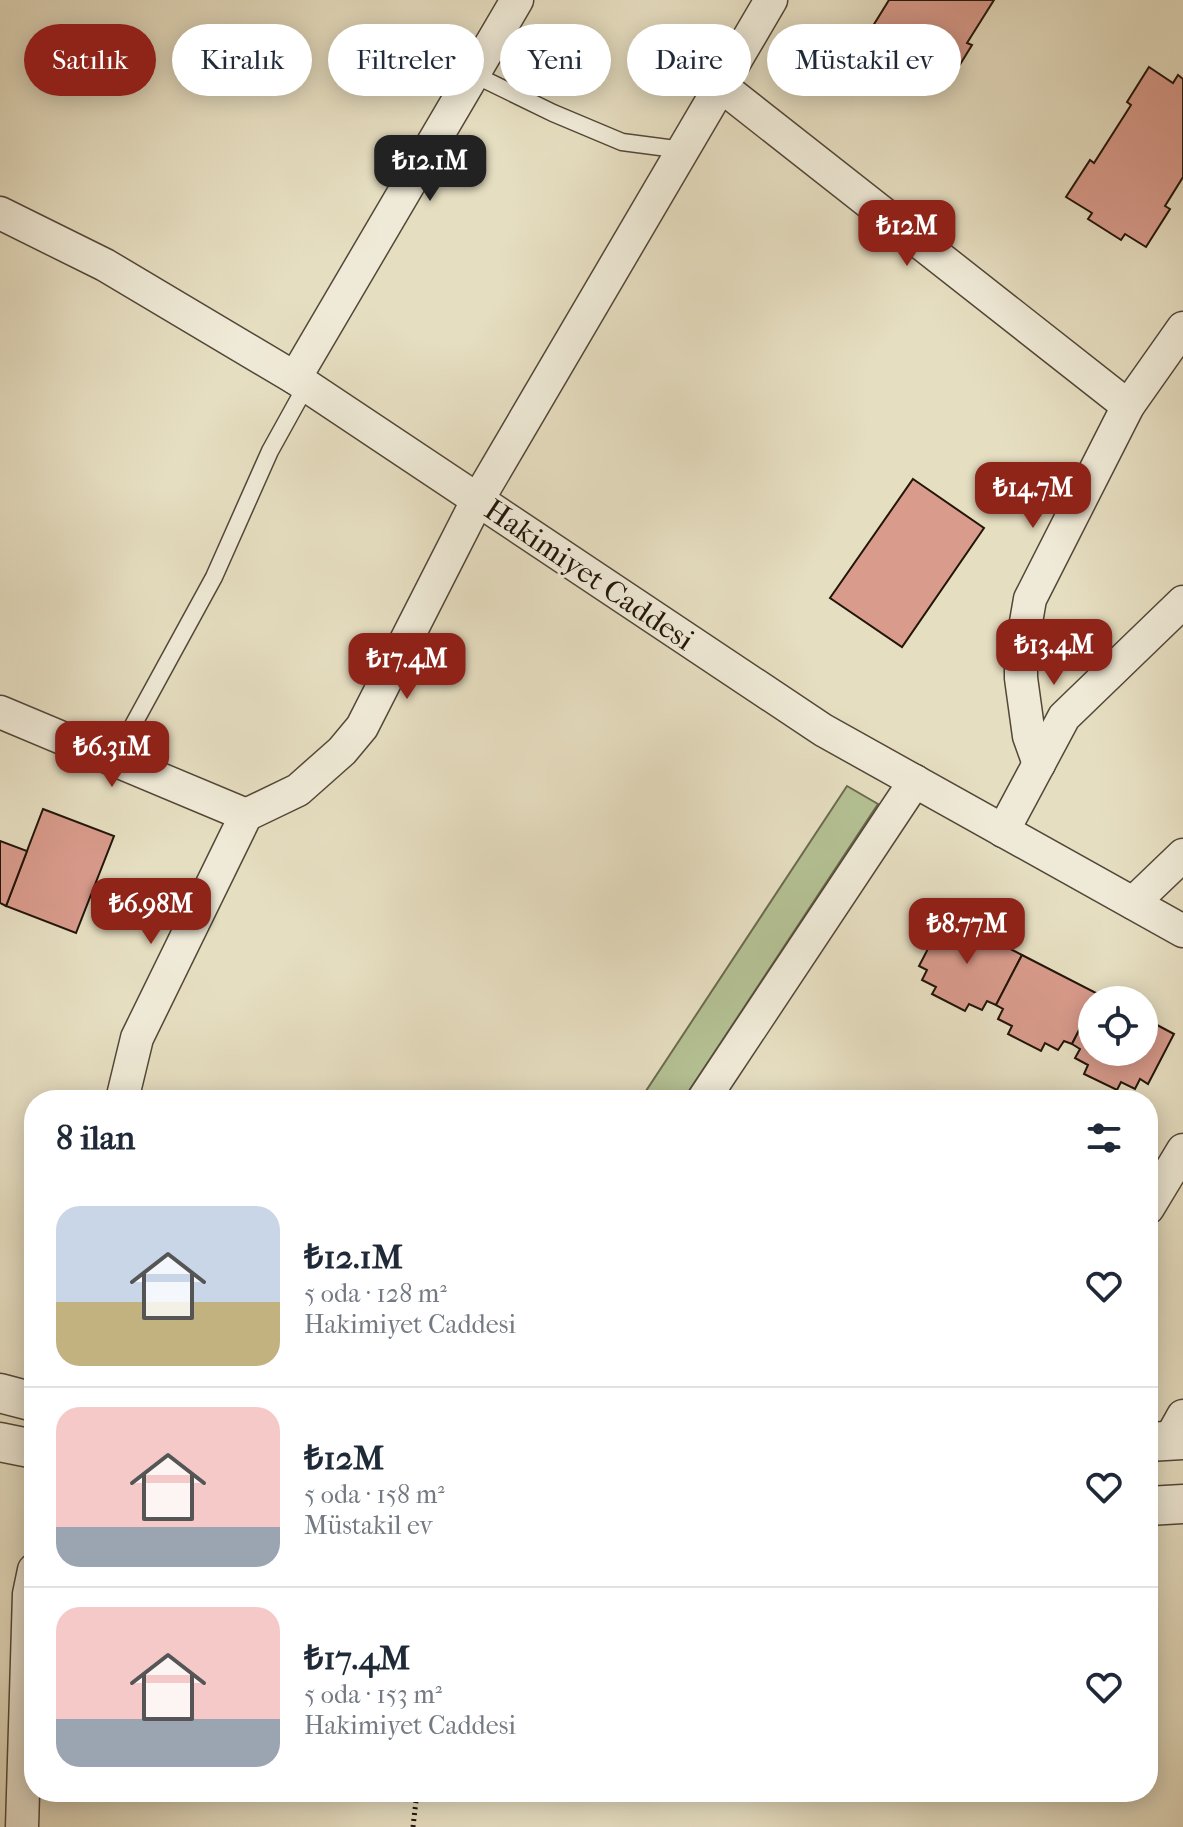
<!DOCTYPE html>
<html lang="tr">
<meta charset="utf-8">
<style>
:root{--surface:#fff;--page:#f2f2f3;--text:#1f2937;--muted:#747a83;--line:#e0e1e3;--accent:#8f2418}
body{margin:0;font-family:"IM FELL French Canon",serif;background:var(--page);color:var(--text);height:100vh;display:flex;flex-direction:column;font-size:30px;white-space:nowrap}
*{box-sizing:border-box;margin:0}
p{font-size:26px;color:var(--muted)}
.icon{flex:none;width:44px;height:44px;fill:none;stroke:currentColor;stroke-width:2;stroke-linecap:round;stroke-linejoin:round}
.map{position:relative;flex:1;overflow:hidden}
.sheet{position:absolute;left:24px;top:1090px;width:1134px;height:712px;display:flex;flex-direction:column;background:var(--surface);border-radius:32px;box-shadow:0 4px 20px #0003}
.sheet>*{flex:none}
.hud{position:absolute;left:24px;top:24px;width:1136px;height:72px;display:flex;gap:16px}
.fabs{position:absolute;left:1078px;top:986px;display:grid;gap:16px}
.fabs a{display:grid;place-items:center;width:80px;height:80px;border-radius:50%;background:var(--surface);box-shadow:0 4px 20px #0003;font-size:40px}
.price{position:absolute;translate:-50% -68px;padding:0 18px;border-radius:16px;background:var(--accent);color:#fff;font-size:26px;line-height:52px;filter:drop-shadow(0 2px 4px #0008)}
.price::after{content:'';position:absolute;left:50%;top:48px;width:24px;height:18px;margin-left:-12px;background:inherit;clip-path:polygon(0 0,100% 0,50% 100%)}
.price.active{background:#222;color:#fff}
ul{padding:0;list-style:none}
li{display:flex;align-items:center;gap:24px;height:200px;padding:0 32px}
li+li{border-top:2px solid var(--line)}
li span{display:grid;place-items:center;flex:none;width:224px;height:160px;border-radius:24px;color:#555}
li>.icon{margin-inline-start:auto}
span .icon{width:96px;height:96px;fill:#fffc;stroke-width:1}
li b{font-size:34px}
h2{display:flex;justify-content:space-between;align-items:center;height:96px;padding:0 32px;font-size:34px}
.tag{padding:0 28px;border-radius:36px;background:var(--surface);box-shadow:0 4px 20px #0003;font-size:28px;line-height:72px}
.tag.active{background:var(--accent);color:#fff}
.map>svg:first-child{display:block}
</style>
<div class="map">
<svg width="1183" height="1827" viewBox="0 0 1183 1827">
<rect width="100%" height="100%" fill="#e6dec1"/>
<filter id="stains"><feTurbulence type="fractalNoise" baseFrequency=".0025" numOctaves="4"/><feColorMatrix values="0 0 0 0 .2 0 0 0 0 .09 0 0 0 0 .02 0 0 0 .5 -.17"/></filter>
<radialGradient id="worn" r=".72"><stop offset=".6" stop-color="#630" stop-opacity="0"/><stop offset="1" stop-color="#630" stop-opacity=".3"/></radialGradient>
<!-- green -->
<polygon fill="#b4c194" stroke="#6b6b4f" stroke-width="2" points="847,786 878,804 683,1100 640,1100"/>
<!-- building -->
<g fill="#d99b8c" stroke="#22150a" stroke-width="2">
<polygon points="889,0 994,0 967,43 972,45 948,84 927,70 923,76 890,55 894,50 868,34"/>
<polygon points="1149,67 1173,83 1178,75 1183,79 1183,177 1165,206 1170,209 1146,247 1125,234 1121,240 1088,219 1092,213 1066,197 1090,160 1094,163 1131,105 1127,102"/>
<polygon points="913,479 984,528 902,647 830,598"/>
<polygon points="43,809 114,836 76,933 6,906"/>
<polygon points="0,841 27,851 6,906 0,903"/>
<polygon points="945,916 1022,955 996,1005 987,1001 982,1010 969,1004 965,1011 932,994 936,987 922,980 927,970 919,966"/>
<polygon points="1022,955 1098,994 1092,1000 1092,1005 1072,1044 1064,1041 1058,1050 1045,1043 1041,1051 1008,1034 1012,1026 998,1019 1003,1009 996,1005"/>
<polygon points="1092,1005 1092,1052 1144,1052 1144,1018 1174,1034 1148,1084 1140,1079 1135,1089 1121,1082 1117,1090 1084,1074 1088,1065 1075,1058 1080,1049 1072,1044"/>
</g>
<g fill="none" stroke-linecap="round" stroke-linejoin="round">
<!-- service casing -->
<g stroke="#534738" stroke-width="19">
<g id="service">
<polyline points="473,74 553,113 622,142 683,150"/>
<polyline points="114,760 214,577 270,451 306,386"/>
</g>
</g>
<!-- minor casing -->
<g stroke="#534738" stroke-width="35">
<g id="minor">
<polyline points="721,86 1128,406"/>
<polyline points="0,213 105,265 295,378 823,730 1183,931"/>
<polyline points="295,378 517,0"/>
<polyline points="0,712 246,815"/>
<polyline points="1039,764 1029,736 1021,678 1021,651 1030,599 1128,406 1183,328"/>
<polyline points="1003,831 1064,717 1183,602"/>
<polyline points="1133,903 1183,855"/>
<polyline points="122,1100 137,1038 246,815 298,790 342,751 362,727 477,501 771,0"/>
<polyline points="703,1100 915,781"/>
<polyline points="1148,1208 1183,1150"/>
<polyline points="1169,1441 1183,1416"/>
<polyline points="22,1827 29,1594 34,1570"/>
</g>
</g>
<!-- tertiary casing -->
<g stroke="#534738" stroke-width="41">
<g id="tertiary">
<polyline points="0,1393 34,1402"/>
<polyline points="0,1442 34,1449"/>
<polyline points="1148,1442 1183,1440"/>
<polyline points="1148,1506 1183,1504"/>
</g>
</g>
<!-- path -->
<polyline stroke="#22150a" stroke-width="5" stroke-dasharray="2 4" stroke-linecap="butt" points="413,1827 417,1792"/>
<!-- service -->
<use href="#service" stroke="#efead7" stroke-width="16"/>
<!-- minor -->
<use href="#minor" stroke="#efead7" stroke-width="32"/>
<!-- tertiary -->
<use href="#tertiary" stroke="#efead7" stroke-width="38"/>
</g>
<g text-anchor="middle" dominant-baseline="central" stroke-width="6" stroke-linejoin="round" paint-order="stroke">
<!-- street labels -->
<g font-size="30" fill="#22150a" stroke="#efead7">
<text transform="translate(589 575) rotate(34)">Hakimiyet Caddesi</text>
</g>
</g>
<rect width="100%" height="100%" filter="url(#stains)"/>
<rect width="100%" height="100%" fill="url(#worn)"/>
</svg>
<div class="fabs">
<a><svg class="icon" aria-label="locate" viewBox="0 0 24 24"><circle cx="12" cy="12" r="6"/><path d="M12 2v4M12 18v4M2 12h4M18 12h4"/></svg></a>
</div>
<b class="price active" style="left:430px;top:203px">₺12.1M</b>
<b class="price" style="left:907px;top:268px">₺12M</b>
<b class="price" style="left:1033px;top:530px">₺14.7M</b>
<b class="price" style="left:1054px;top:687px">₺13.4M</b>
<b class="price" style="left:407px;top:701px">₺17.4M</b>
<b class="price" style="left:112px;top:789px">₺6.31M</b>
<b class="price" style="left:151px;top:946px">₺6.98M</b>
<b class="price" style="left:967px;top:966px">₺8.77M</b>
<div class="hud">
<a class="tag active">Satılık</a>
<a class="tag">Kiralık</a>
<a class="tag">Filtreler</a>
<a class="tag">Yeni</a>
<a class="tag">Daire</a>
<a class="tag">Müstakil ev</a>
</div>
<section class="sheet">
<h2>8 ilan<svg class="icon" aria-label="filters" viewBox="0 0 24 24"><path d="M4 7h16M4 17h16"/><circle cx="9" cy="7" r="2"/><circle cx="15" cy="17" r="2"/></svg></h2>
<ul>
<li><span style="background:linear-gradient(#c9d6e8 60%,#c2b280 0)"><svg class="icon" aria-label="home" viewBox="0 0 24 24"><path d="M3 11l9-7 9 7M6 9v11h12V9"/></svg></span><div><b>₺12.1M</b><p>5 oda · 128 m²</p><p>Hakimiyet Caddesi</p></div><svg class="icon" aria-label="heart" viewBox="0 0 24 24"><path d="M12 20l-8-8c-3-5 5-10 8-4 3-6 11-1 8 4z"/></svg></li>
<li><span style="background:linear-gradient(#f6c9c9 75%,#9aa5b1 0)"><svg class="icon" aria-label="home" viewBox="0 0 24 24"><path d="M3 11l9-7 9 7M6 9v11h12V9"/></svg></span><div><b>₺12M</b><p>5 oda · 158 m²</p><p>Müstakil ev</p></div><svg class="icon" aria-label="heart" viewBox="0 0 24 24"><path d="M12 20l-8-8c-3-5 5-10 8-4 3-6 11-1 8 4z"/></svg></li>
<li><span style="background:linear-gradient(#f6c9c9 70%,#9aa5b1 0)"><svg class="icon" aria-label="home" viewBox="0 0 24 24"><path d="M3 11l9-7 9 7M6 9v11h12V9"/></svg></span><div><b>₺17.4M</b><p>5 oda · 153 m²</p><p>Hakimiyet Caddesi</p></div><svg class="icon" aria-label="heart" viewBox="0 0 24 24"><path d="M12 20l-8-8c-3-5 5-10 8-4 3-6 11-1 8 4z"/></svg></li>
</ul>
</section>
</div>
